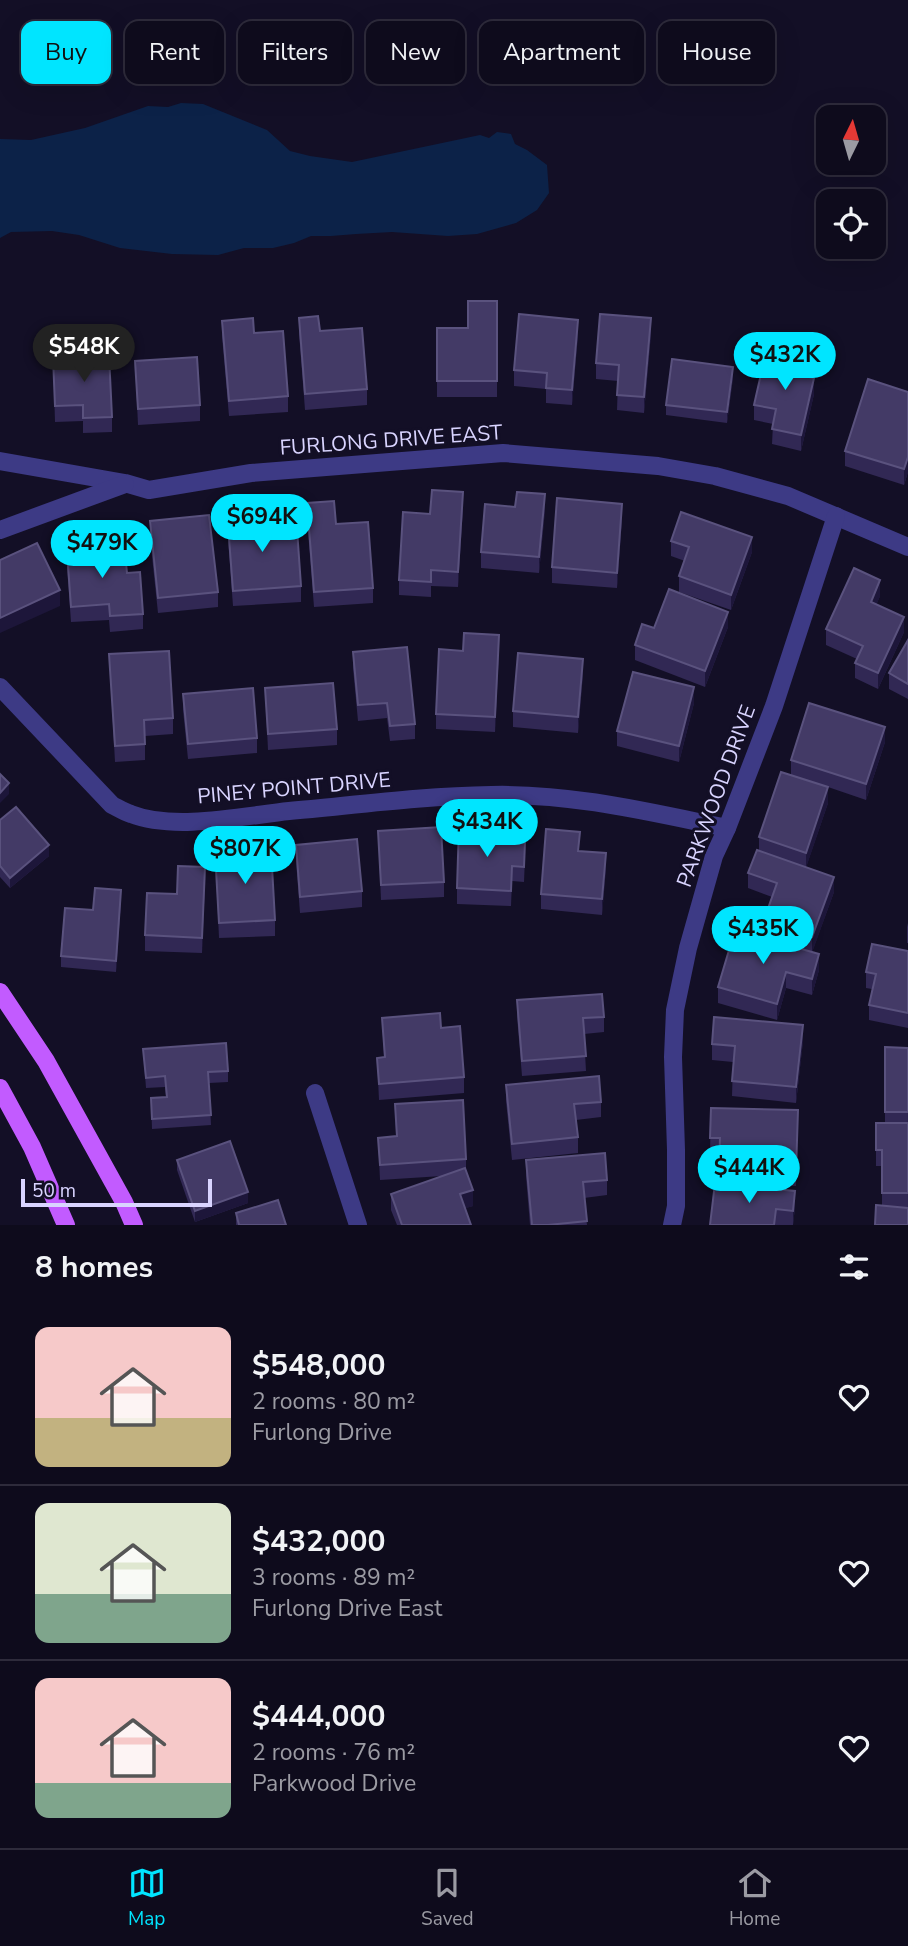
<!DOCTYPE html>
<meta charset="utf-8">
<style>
:root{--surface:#0e0b1c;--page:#171425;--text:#f1f3f6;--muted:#9b9ba3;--line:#2e2b3b;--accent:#00e5ff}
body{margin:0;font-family:"Nunito Sans",sans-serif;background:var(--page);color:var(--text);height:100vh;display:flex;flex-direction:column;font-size:26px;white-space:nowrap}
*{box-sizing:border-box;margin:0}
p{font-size:23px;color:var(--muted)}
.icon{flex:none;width:38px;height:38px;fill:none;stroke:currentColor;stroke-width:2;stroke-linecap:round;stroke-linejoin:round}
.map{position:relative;height:1225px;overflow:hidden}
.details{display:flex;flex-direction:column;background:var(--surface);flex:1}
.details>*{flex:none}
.hud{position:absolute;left:21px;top:21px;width:866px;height:63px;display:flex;gap:14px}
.needle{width:46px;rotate:5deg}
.tools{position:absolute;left:816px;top:105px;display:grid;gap:14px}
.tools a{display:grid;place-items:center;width:70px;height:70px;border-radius:14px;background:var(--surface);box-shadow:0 7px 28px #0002,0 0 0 2px var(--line);font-size:35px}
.scale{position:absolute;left:21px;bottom:18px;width:191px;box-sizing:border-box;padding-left:7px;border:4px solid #d9d4ff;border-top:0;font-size:19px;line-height:24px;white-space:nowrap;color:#d9d4ff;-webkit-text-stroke:5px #130f26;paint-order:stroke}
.price{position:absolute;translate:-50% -60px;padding:0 16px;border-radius:24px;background:var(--accent);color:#111;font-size:23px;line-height:46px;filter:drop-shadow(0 2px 4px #0008)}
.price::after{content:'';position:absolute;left:50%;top:42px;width:21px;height:16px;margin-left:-10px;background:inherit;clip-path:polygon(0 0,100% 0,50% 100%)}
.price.active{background:#222;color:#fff}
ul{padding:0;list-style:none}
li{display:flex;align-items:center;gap:21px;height:175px;padding:0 35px}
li+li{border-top:2px solid var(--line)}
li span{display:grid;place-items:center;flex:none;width:196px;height:140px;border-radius:14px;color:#555}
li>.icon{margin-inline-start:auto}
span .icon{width:84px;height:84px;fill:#fffc;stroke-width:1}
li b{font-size:30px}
h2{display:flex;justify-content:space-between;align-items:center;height:84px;padding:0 35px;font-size:30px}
.tag{padding:0 24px;border-radius:14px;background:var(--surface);box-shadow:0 7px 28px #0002,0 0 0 2px var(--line);font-size:24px;line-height:63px}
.tag.active{background:var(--accent);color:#111}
.menu{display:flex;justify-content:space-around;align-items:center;height:98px;border-top:2px solid var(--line);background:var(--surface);font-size:19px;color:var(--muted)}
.menu a{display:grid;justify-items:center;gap:4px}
.menu .active{color:var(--accent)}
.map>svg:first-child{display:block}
</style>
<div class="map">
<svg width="908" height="1225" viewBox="0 0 908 1225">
<rect width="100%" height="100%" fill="#130f26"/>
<!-- water -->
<polygon fill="#0c2248" points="181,103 203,104 267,130 290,151 310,156 352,162 480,135 489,138 497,132 511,134 515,144 527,150 547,165 549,193 537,210 516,223 477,234 448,236 392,232 356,234 331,236 311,236 294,243 273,248 244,248 218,255 172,254 120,248 79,235 52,231 11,232 0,238 0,139 31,140 85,128 148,106 168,107"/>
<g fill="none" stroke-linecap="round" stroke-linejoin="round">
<!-- minor -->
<g stroke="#3d3a85" stroke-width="18">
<polyline points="0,461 125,483 149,490 251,473 503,453 658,466 715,476 788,496 908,547"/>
<polyline points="0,530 125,484"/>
<path d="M0,687L112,805C118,808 124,812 131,814C174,831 243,816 289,811C356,805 423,796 491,795C571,793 649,812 727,828"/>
<polyline points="315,1093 358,1225"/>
<polyline points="672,1225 676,1206 676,1150 673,1057 675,1010 688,948 714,856 727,828 774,706 836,516"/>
</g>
<!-- major -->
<g stroke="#c25bff" stroke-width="18">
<polyline points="0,992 46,1061 124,1202 134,1225"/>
<polyline points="0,1088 32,1147 66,1225"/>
</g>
</g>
<!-- wall -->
<g fill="#312854">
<polygon points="497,301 497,397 437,397 437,328 468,328"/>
<polygon points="299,318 320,331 367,389 367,405 305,410 299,333"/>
<polygon points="222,321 254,333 288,396 288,412 229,416 222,336"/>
<polygon points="651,334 644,413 617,410 618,381 596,379 596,363"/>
<polygon points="578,335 572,405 546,403 546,389 514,386 514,370"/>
<polygon points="53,357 112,417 112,432 83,433 83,421 55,422"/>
<polygon points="135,361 200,405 200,421 138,425"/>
<polygon points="806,377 814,394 801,451 772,444 773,424 754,420 754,405"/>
<polygon points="733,378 727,423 666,415 666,405"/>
<polygon points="908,392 908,472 904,485 845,466 845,451"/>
<polygon points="307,503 336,524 373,588 373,603 314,607 307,519"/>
<polygon points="463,507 458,587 431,586 431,597 399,595 399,580 430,514"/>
<polygon points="515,507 545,510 539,573 481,568 481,552"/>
<polygon points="227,511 257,531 301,586 301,602 233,606 227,526"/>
<polygon points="622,519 617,588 552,583 552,567"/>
<polygon points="150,521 218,592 218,607 158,613 150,537"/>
<polygon points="66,538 89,556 127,573 143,614 143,629 110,632 109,620 71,622 66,553"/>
<polygon points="671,541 752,552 731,610 679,592 679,576 685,561 671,556"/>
<polygon points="880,596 876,605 904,632 878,689 855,678 855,663 857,659 826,645 826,629"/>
<polygon points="728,627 705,687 635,660 635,645 654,628"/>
<polygon points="908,640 908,699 889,689 889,673"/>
<polygon points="463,651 499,651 495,732 436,729 436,714"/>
<polygon points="353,652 415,724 415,739 390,741 387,718 358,721 353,668"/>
<polygon points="109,654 173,718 173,734 145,736 145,760 115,762"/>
<polygon points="583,674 578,733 513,727 513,711"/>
<polygon points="265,688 337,729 337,745 268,750"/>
<polygon points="183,694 257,738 257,753 188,759 183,710"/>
<polygon points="694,703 679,762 617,746 617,731"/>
<polygon points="885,742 866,800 828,787 828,803 806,867 834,892 812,952 819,970 812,995 786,988 777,1020 718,1003 718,987 807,951 764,935 764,920 772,897 748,888 748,873 759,850 759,837 791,775 791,760"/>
<polygon points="0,820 49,856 10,888 0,877"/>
<polygon points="378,831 444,882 444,897 381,900"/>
<polygon points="497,841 525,858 524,882 512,881 511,906 457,904 457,888"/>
<polygon points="296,845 362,891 362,907 300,913 296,861"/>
<polygon points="579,851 606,868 602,915 541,909 541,894"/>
<polygon points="215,852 275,920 275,936 219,938"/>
<polygon points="205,882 202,953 145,951 145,935 177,894"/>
<polygon points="121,901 116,972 61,967 61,956 93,910"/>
<polygon points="908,923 908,943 907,943 907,927"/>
<polygon points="908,951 908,1028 869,1020 869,1005 872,989 866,988 866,972"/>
<polygon points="517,1000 604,1017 604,1032 584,1034 586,1071 522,1076 517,1016"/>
<polygon points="382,1018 441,1028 464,1077 464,1093 379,1100 377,1058 384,1057"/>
<polygon points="803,1041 796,1103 732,1096 733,1062 712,1060 712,1044"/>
<polygon points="885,1047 908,1048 908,1225 882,1206 882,1166 876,1166 876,1123 885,1123"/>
<polygon points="143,1049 228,1071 228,1082 209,1083 211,1125 152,1129 151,1098 166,1097 165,1087 146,1088"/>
<polygon points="506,1085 601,1102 601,1117 576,1120 578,1137 578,1153 512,1160 506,1101"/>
<polygon points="395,1104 466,1159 466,1173 473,1206 465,1208 471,1225 397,1225 391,1210 391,1194 442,1176 380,1180 378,1138 396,1136"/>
<polygon points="711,1108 798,1110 796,1186 737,1185 795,1207 793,1225 710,1225 719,1183 719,1153 710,1153"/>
<polygon points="177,1160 248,1203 195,1222 177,1170"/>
<polygon points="526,1160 607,1180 607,1195 584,1198 587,1225 530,1225 526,1176"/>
<polygon points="236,1213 286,1225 236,1225"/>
</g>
<!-- shaded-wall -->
<g fill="#1d163a">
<polygon points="651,318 651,334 644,413 644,397"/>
<polygon points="578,320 578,335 572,405 572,390"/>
<polygon points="806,361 806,377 803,376"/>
<polygon points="733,367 733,378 727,423 727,412"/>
<polygon points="814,378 814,394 801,451 801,435"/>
<polygon points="908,457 908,472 904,485 904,469"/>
<polygon points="463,492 463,507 458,587 458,572"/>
<polygon points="545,494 545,510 539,573 539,557"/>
<polygon points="622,504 622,519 617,588 617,573"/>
<polygon points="752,537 752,552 731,610 731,595"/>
<polygon points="880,580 880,596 871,618 871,602"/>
<polygon points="60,590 60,606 0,633 0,618"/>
<polygon points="728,612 728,627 705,687 705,671"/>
<polygon points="904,617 904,632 878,689 878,673"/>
<polygon points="499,635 499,651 495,732 495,717"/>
<polygon points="583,659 583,674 578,733 578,717"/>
<polygon points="694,687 694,703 679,762 679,746"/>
<polygon points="885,727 885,742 866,800 866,784"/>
<polygon points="9,783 9,794 0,803 0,793"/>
<polygon points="828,787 828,803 806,868 806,853"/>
<polygon points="49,845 49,856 10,888 10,878"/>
<polygon points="606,853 606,868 602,915 602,899"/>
<polygon points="205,867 205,882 202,953 202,938"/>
<polygon points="834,877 834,892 812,953 812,937"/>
<polygon points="121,890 121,901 116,972 116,961"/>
<polygon points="819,954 819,970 812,995 812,979"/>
<polygon points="786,972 786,988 777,1020 777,1004"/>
<polygon points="803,1025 803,1041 796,1103 796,1087"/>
<polygon points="473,1190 473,1206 460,1210 460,1194"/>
<polygon points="795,1191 795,1207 793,1225 793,1211"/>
<polygon points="248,1192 248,1203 195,1222 195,1211"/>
</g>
<!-- building -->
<g fill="#433a66" stroke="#5a527e" stroke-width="2">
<polygon points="468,301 497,301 497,381 437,381 437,328 468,328"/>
<polygon points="519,314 578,320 572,390 546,388 547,373 514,370"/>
<polygon points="600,314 651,318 644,397 617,395 619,365 596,363"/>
<polygon points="318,316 320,331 362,328 367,389 305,394 299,318"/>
<polygon points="253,318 254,333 283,331 288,396 229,401 222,321"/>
<polygon points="766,352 806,361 803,376 814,378 801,435 772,429 776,409 754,405"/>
<polygon points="109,355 112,417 83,418 83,405 55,406 53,357"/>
<polygon points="197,357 200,405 138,409 135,361"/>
<polygon points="672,359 733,367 727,412 666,405"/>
<polygon points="868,379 908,392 908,457 904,469 845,451"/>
<polygon points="432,490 463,492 458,572 431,570 431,582 399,580 403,512 430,514"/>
<polygon points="517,492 545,494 539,557 481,552 485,504 515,507"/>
<polygon points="557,498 622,504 617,573 552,567"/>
<polygon points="334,501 336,524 368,522 373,588 314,592 307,503"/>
<polygon points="256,508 257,531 297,529 301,586 233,591 227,511"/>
<polygon points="681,512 752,537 731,595 679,576 689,547 671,541"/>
<polygon points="209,515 218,592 158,598 150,521"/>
<polygon points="87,536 89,556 125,553 127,573 140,572 143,614 110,616 109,604 71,607 66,538"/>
<polygon points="37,543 60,590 0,618 0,560"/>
<polygon points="854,568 880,580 871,602 904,617 878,673 855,663 863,646 826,629"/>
<polygon points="669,589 728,612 705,671 635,645 642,624 654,628"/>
<polygon points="464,633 499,635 495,717 436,714 439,649 463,651"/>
<polygon points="908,640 908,684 889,673"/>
<polygon points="407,647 415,724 390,726 387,703 358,705 353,652"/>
<polygon points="169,651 173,718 144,720 145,744 115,746 109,654"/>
<polygon points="518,653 583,659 578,717 513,711"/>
<polygon points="633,672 694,687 679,746 617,731"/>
<polygon points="333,683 337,729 268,734 265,688"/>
<polygon points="253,688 257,738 188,744 183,694"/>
<polygon points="809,703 885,727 866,784 791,760"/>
<polygon points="781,772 828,787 806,853 759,837"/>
<polygon points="0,774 9,783 0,793"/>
<polygon points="16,807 49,845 10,878 0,866 0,820"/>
<polygon points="459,825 497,827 497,841 525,842 524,867 512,866 511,891 457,888"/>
<polygon points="441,827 444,882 381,885 378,831"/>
<polygon points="546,829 580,832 578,851 606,853 602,899 541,894"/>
<polygon points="357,839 362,891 300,897 296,845"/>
<polygon points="271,849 275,920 219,923 215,852"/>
<polygon points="757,850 834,877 812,937 764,920 777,883 748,873"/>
<polygon points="178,866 205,867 202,938 145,935 147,893 177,894"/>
<polygon points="95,888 121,890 116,961 61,956 65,908 93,910"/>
<polygon points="735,930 819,954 812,979 786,972 777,1004 718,987"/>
<polygon points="872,944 908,951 908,1013 869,1005 876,974 866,972"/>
<polygon points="602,994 604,1017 583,1018 586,1056 522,1061 517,1000"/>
<polygon points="440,1013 441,1028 460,1026 464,1077 379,1084 377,1058 385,1057 382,1018"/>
<polygon points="714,1017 803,1025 796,1087 732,1081 735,1046 712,1044"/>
<polygon points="226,1043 228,1071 208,1072 211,1115 152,1119 151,1098 167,1097 165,1076 146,1078 143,1049"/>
<polygon points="885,1047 908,1048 908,1112 885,1112"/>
<polygon points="599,1076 601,1102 574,1104 578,1137 512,1144 506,1085"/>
<polygon points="463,1100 466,1159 380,1165 378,1138 397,1136 395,1104"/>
<polygon points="711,1108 798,1110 796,1171 719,1169 720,1138 710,1138"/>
<polygon points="876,1123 908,1123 908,1193 882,1193 882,1150 876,1150"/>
<polygon points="230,1141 248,1192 195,1211 177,1160"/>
<polygon points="605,1153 607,1180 583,1182 587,1221 548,1225 532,1225 526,1160"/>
<polygon points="465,1168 473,1190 460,1194 471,1225 402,1225 391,1194"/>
<polygon points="715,1183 795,1191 793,1211 776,1209 774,1225 710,1225"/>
<polygon points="278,1200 286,1225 239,1225 236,1213"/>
<polygon points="876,1205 908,1208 908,1225 875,1225"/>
</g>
<g text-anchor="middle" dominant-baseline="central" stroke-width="6" stroke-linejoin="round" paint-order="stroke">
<!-- street labels -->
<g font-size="21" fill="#d9d4ff" stroke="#130f26">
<text transform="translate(391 440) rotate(-4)">FURLONG DRIVE EAST</text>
<text transform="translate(294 788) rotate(-5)">PINEY POINT DRIVE</text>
<text transform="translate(716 796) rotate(-70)">PARKWOOD DRIVE</text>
</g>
</g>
</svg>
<div class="tools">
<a><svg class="needle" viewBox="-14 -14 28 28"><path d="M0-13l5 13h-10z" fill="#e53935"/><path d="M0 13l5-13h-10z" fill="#9b9ba3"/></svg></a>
<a><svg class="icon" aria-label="locate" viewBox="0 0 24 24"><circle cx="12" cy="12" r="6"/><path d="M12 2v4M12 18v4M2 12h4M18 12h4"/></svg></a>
</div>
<div class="scale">50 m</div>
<b class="price active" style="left:84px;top:384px">$548K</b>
<b class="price" style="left:785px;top:392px">$432K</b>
<b class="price" style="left:262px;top:554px">$694K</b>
<b class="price" style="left:102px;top:580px">$479K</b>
<b class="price" style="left:487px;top:859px">$434K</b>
<b class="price" style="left:245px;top:886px">$807K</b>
<b class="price" style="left:763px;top:966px">$435K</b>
<b class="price" style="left:749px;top:1205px">$444K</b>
<div class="hud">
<a class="tag active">Buy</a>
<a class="tag">Rent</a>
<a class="tag">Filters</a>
<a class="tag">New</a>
<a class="tag">Apartment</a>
<a class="tag">House</a>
</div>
</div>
<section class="details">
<h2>8 homes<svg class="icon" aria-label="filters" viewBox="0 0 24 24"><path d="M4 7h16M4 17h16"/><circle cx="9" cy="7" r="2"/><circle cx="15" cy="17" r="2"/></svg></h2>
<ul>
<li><span style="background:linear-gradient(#f6c9c9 65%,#c2b280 0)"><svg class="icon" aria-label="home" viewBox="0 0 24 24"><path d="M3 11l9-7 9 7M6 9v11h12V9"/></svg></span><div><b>$548,000</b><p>2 rooms · 80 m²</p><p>Furlong Drive</p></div><svg class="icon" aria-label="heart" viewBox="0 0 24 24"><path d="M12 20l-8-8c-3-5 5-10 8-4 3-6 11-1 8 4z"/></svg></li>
<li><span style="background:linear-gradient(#dfe7d0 65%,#7fa58c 0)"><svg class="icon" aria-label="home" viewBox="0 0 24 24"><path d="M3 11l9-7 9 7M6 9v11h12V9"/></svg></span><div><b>$432,000</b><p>3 rooms · 89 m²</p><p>Furlong Drive East</p></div><svg class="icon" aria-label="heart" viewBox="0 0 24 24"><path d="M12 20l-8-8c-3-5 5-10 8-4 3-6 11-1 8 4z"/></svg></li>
<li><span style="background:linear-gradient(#f6c9c9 75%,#7fa58c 0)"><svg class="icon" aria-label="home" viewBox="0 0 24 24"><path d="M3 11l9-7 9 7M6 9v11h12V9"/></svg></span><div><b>$444,000</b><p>2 rooms · 76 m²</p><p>Parkwood Drive</p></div><svg class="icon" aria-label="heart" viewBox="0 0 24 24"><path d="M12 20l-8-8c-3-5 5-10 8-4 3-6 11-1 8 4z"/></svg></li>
</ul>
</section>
<nav class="menu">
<a class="active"><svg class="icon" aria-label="map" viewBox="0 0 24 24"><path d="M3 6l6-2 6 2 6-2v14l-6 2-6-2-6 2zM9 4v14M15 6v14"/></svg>Map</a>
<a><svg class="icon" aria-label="saved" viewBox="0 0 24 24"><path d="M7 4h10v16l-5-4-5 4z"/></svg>Saved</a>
<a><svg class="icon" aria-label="home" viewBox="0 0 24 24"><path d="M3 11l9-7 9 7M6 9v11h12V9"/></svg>Home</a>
</nav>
